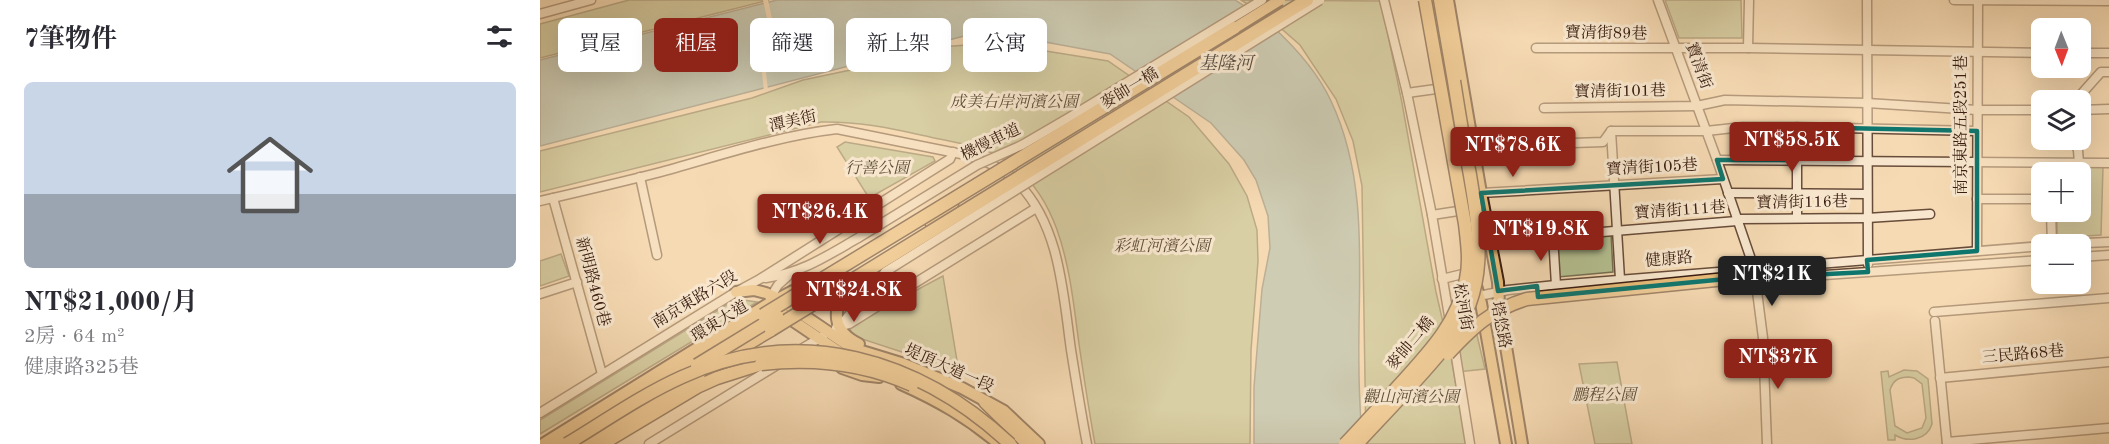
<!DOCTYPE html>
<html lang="zh-TW">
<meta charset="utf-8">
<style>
:root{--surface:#fff;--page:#f7f7f7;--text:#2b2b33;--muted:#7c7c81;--accent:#8f2418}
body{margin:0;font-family:"Old Standard TT","Noto Serif TC",serif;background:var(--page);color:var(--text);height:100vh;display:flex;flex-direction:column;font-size:22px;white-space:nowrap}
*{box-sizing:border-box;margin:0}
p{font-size:20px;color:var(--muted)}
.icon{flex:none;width:33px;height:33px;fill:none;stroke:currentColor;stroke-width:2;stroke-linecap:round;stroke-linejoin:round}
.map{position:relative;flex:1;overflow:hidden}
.side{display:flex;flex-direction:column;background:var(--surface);width:540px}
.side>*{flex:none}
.guide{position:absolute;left:18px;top:18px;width:570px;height:54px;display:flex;gap:12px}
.needle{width:39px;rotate:179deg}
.tools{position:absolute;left:1491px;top:18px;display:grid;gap:12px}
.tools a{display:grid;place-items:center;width:60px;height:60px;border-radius:9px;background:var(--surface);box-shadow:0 6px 24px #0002;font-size:30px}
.price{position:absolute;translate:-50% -51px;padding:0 14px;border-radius:6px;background:var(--accent);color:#fff;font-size:20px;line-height:39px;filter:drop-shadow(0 2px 3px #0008)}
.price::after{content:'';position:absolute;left:50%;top:36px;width:18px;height:14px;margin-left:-9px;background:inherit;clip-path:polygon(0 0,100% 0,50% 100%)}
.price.selected{background:#222;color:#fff}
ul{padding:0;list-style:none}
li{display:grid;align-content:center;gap:12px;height:318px;padding:0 24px}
li span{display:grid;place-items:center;height:186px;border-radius:9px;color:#555}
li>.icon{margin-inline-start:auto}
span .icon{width:108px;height:108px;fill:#fffc;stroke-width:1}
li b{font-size:26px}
h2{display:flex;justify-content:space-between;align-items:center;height:72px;padding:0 24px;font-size:26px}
.chip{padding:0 21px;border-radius:9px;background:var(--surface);box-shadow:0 6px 24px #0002;font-size:21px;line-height:54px}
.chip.selected{background:var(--accent);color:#fff}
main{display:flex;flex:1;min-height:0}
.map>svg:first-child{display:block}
</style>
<main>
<section class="side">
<h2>7筆物件<svg class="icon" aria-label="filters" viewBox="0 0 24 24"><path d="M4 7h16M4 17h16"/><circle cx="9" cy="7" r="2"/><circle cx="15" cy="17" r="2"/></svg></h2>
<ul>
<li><span style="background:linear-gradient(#c9d6e8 60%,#9aa5b1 0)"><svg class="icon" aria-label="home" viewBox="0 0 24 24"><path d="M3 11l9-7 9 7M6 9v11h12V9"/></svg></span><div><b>NT$21,000/月</b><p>2房 · 64 m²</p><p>健康路325巷</p></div></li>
</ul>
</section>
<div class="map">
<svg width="1569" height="444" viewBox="0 0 1569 444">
<rect width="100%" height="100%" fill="#f5dab3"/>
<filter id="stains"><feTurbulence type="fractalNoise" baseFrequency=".00333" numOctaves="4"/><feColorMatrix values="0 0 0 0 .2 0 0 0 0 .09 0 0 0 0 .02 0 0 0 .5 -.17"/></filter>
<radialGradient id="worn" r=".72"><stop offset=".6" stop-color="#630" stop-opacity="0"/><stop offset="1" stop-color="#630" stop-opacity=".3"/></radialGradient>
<!-- green -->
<g fill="#b5c192" stroke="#776f52" stroke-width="1.5" fill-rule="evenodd">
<polygon points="89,0 229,0 0,58 0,24"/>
<polygon points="701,0 841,1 862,103 896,292 911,357 926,444 826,444 822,186 813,141 796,99 760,45 728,17"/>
<polygon points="1125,0 1201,0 1202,38 1139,38"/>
<path d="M456,43L568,61L649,117L689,164L707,196L717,230L718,261L711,350L710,444H555C549,411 544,378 539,344C530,278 524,189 456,155C436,145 412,142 390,137C353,129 319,121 281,122L0,192V151L212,98L263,80L339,64L399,47Z"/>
<polygon points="305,142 393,157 395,161 329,198 297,147"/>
<polygon points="1517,165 1563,167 1561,235 1517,238 1517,212 1540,212 1540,172 1517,172"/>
<polygon points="1071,233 1073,272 1018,277 1014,237"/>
<polygon points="21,254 29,276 0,286 0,261"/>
<polygon points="403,276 420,379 368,354 313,336 309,326"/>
<polygon points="196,299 217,302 0,434 0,420"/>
<polygon points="936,331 945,369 917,372 913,351"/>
<polygon points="1077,362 1092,444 1055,444 1039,364"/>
<path d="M1364,370L1377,371L1388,379L1392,424C1387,440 1368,443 1355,435V440H1348L1341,372L1348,371L1349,377ZM1369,377L1374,378L1382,384L1386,418L1382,428L1367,433L1355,426L1350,390C1353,380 1359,377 1369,377Z"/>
</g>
<!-- water -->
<path fill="#9dbab4" stroke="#757b73" stroke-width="1.5" d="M237,0H695C707,8 721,16 732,26C755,47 778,73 791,101C831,186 817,280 819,371C819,395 821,420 822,444H714V387L722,289L730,248L728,216L716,180L704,160L671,123L570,54L478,37L428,35L0,146V60Z"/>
<!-- pier -->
<polygon fill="#f5dab3" points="223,0 228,0 233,23 226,73 228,90 224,91 222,73 228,23"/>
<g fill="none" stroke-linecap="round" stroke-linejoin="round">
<!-- minor casing -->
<g stroke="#684c3a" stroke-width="11">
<g id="minor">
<polyline points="844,0 867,93 892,215 910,322"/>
<polyline points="1118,0 1177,160 1214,268 1223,338 1227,444"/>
<polyline points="1327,0 1328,264"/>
<polyline points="1414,0 1569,1"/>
<polyline points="0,14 51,0"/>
<polyline points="996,48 1208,48 1502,53"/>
<polyline points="1208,48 1209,0"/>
<polyline points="1540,53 1569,53"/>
<polyline points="867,93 896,89"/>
<polyline points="1536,100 1561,72 1569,72"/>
<polyline points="1004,108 1157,106 1185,100 1327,103 1437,110 1502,110"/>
<polyline points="1540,110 1569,109"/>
<polyline points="1071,131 1080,279"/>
<polyline points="1533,140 1538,150 1539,163"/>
<polyline points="1002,144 1063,142 1071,131 1166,131 1203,127 1257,127 1437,131"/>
<polyline points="1177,160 1569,163"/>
<polyline points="100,177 117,255"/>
<polyline points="941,193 1183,179"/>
<polyline points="1188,193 1327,194"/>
<polyline points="13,198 62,374"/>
<polyline points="1437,199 1502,199"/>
<path d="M0,201C39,192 78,183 117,173C176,157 236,136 297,129L426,155C445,161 464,168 478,183C520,226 523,293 531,350C536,381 541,413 547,444"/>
<polyline points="1511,212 1512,244"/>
<polyline points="892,215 918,211"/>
<polyline points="1257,217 1257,127"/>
<polyline points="1197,219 1327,218 1390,214"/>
<polyline points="1523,244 1569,242"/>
<polyline points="1437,251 1438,0"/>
<polyline points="1540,257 1569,255"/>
<path d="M226,278C263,272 285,257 318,238"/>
<polyline points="902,279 931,272"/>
<polyline points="1197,281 1502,260"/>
<polyline points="1016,285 1013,236 1197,221"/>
<polyline points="330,287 320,304 321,306 326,306 350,291"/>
<polyline points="0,294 37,282"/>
<polyline points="939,296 968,290 1016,285 1502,246"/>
<polyline points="230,298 238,285 248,276"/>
<polyline points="1394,312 1569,298"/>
<polyline points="1395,321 1407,444"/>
<path d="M301,324C317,308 327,286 345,272"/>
<polyline points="296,328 309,324 496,208"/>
<polyline points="914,344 930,444"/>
<polyline points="258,351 283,336"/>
<polyline points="1400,378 1569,362"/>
<polyline points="0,413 196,292 220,279 410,159 413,152"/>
<polyline points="1407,442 1569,428"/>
<polyline points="109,444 237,365"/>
</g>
</g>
<!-- major casing -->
<g stroke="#391d11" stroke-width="14">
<g id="major">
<polyline points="908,0 941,193 958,282 959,304 982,444"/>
<polyline points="935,282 941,303 966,444"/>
<path d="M303,286C295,312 290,330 319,344"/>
<polyline points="196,292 214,290 226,293 241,300 312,348 361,363 422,388 464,411 499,444"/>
<polyline points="231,306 305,356"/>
<polyline points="302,368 322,375 339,377"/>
<path d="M361,384C399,401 428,418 459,444"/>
<polyline points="3,444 228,304 253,291"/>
</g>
</g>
<!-- highway casing -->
<g stroke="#391d11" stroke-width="15">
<g id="highway">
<polyline points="900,0 914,81"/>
<polyline points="391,222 412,204"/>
<polyline points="1186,279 1201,280"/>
<polyline points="179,361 231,330"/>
<polyline points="445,402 488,444"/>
<polyline points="14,444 223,315"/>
<polyline points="45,444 159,374"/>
<polyline points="62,444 157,387 177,378 221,364"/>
</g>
</g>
<!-- minor -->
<use href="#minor" stroke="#f8e7ce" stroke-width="8"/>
<!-- major -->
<use href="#major" stroke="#eabd7a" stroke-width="10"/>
<!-- highway -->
<use href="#highway" stroke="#eabd7a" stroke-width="12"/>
<!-- minor-bridge casing -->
<g stroke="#684c3a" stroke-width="11" stroke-linecap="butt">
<g id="minor-bridge">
<polyline points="318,238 437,165 482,145 530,117 722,0"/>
<polyline points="345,272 780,0"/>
</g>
</g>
<!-- major-bridge casing -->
<g stroke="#391d11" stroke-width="14" stroke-linecap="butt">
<polyline id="major-bridge" points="687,33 740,0"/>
</g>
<!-- highway-bridge casing -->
<g stroke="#391d11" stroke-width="15" stroke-linecap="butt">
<g id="highway-bridge">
<polyline points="223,315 694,28"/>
<polyline points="231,330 767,0"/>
<path d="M908,354C933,327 951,310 987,299L1186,279"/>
<path d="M221,364C273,358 323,363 372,385"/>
<polyline points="157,365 237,316"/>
<path d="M27,444C65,421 102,395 142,377C260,323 379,359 470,444"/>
<path d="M805,444C824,424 843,403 861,383C890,351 918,322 926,279C930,261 927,242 925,224L885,0"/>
<path d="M817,444C847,411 881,378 909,342C949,289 940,236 930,175C924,144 919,112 914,81"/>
</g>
</g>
<!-- minor-bridge -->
<use href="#minor-bridge" stroke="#f8e7ce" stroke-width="8"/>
<!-- major-bridge -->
<use href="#major-bridge" stroke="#eabd7a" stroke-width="10"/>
<!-- highway-bridge -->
<use href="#highway-bridge" stroke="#eabd7a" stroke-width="12"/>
</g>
<!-- marked area -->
<path d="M0 0H1569V444H0ZM1257,127L1437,131V251L1327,260L1328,272L1186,279L998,297L997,286L958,291L941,193L1183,179L1177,160H1257Z" fill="#f5dab3" fill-opacity=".55" fill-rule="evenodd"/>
<path fill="none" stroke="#0f766e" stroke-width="4.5" stroke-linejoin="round" d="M1257,127L1437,131V251L1327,260L1328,272L1186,279L998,297L997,286L958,291L941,193L1183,179L1177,160H1257Z"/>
<g text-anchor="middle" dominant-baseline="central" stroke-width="6" stroke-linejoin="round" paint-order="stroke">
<!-- street labels -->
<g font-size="16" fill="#391d11" stroke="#f8e7ce">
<text transform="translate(1066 34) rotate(1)">寶清街89巷</text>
<text transform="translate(1158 66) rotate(70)">寶清街</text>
<text transform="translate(590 89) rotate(-31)">麥帥一橋</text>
<text transform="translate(1080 92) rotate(-1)">寶清街101巷</text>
<text transform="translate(253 122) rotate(-13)">潭美街</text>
<text transform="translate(1422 125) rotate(-90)">南京東路五段251巷</text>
<text transform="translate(451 143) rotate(-26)">機慢車道</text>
<text transform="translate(1112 168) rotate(-3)">寶清街105巷</text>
<text transform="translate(1262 203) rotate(-1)">寶清街116巷</text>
<text transform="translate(1140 211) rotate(-4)">寶清街111巷</text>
<text transform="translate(1129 260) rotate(-5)">健康路</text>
<text transform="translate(52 282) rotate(75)">新明路460巷</text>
<text transform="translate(155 300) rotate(-31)">南京東路六段</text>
<text transform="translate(922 307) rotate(80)">松河街</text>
<text transform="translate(180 322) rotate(-32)">環東大道</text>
<text transform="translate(960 325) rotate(79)">塔悠路</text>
<text transform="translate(871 344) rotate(-50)">麥帥二橋</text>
<text transform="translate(1483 355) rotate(-5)">三民路68巷</text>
<text transform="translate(409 369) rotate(24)">堤頂大道一段</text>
</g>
<!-- park labels -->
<g font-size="16" font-style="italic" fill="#5e4e38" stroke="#f8e7ce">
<text x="474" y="103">成美右岸河濱公園</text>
<text x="337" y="169">行善公園</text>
<text x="622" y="247">彩虹河濱公園</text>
<text x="1064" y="396">鵬程公園</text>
<text x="871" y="398">觀山河濱公園</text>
</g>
<!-- water labels -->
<g font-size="18" font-style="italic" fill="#574c42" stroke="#f8e7ce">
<text x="686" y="64">基隆河</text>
</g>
</g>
<rect width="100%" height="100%" filter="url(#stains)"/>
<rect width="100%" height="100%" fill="url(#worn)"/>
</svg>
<div class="tools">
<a><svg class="needle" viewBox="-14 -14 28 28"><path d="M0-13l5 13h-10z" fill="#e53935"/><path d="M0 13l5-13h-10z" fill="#7c7c81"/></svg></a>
<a><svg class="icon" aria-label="layers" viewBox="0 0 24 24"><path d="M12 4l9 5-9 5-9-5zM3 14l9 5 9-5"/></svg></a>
<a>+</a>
<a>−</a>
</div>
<b class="price" style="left:1252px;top:173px">NT$58.5K</b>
<b class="price" style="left:973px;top:178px">NT$78.6K</b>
<b class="price" style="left:280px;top:245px">NT$26.4K</b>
<b class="price" style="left:1001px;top:262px">NT$19.8K</b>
<b class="price selected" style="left:1232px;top:307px">NT$21K</b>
<b class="price" style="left:314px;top:323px">NT$24.8K</b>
<b class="price" style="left:1238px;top:390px">NT$37K</b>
<div class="guide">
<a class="chip">買屋</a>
<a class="chip selected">租屋</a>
<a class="chip">篩選</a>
<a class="chip">新上架</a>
<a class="chip">公寓</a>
</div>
</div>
</main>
